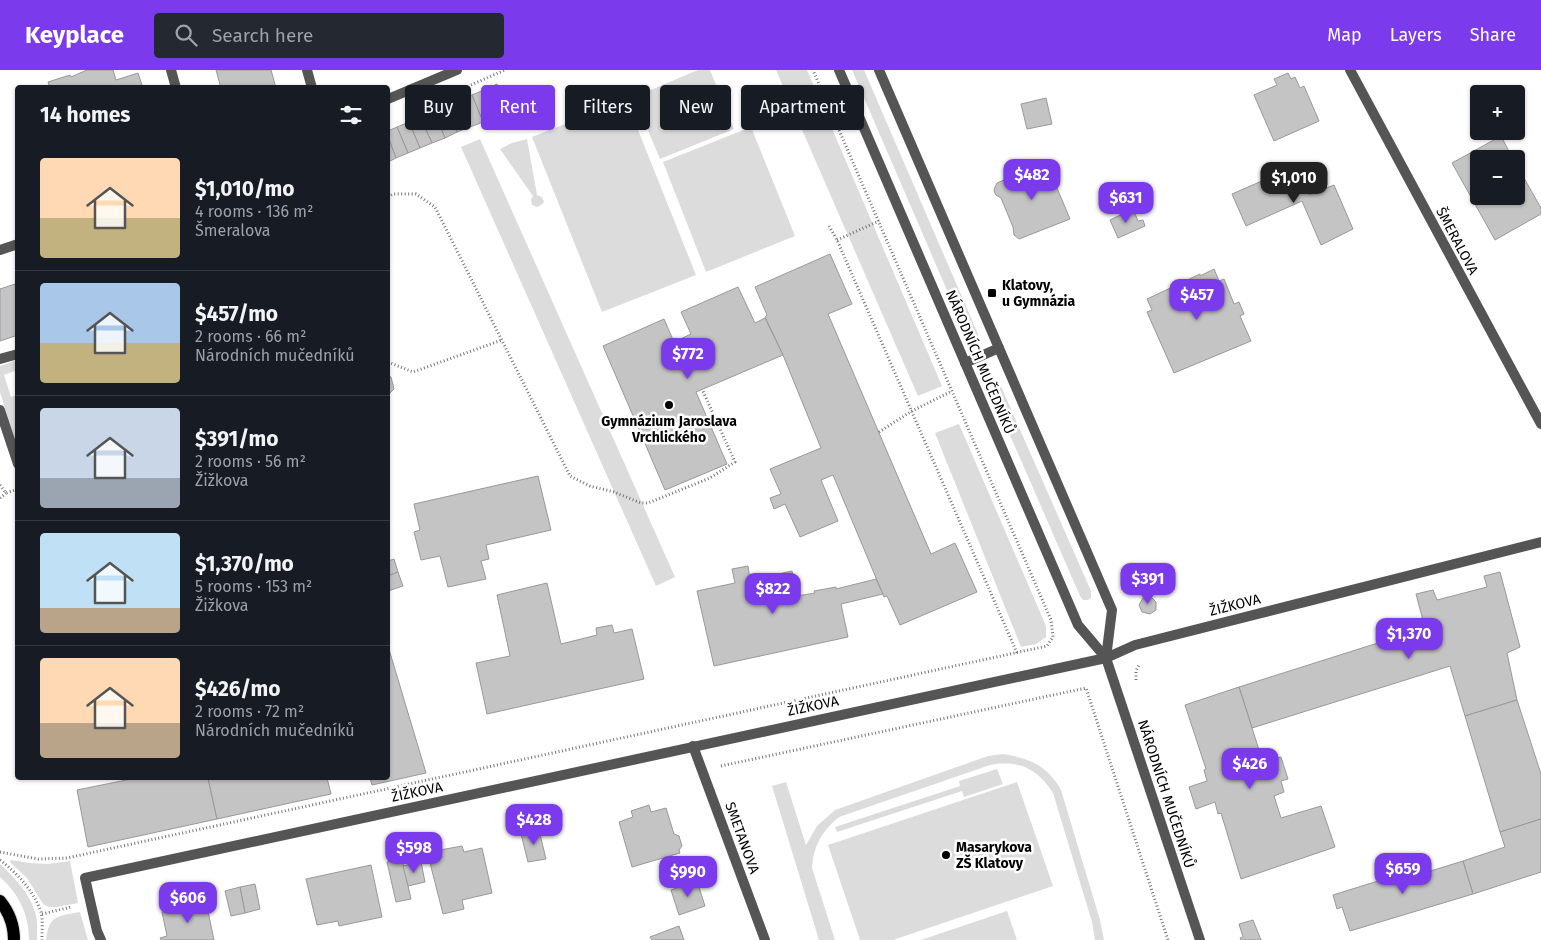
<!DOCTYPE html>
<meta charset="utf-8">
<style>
:root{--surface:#171b24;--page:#242831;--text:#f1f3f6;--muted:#9ea1a6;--line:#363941;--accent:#7c3aed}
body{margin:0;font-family:"Fira Sans",sans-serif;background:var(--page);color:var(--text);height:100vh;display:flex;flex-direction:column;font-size:19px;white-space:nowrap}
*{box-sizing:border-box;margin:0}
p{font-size:16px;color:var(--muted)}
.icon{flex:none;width:28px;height:28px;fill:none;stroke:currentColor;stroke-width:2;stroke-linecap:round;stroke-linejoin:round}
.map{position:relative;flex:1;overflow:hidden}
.sheet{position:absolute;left:15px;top:15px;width:375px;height:695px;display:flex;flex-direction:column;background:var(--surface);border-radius:5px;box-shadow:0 1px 4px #0004}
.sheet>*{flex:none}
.hud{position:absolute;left:405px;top:15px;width:475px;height:45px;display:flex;gap:10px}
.fabs{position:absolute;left:1470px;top:15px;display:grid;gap:10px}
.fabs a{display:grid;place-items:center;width:55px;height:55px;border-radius:5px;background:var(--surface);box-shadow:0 1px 4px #0004;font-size:25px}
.price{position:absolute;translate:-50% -42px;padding:0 11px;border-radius:10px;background:var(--accent);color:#fff;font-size:16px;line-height:32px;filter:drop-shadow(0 1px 2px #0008)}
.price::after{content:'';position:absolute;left:50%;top:30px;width:15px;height:11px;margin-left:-8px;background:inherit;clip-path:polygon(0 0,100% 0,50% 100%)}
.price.on{background:#222;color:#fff}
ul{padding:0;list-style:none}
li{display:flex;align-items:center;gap:15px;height:125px;padding:0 25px}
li+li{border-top:1px solid var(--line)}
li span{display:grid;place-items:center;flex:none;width:140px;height:100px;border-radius:5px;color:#555}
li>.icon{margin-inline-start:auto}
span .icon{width:60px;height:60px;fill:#fffc;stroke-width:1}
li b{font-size:21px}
h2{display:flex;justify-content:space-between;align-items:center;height:60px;padding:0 25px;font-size:21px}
.pill{padding:0 18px;border-radius:5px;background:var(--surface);box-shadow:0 1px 4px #0004;font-size:18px;line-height:45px}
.pill.on{background:var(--accent);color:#fff}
header{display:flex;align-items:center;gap:30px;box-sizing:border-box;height:70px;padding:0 25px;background:var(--accent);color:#fff}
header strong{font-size:24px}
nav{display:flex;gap:28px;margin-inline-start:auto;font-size:18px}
.search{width:350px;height:45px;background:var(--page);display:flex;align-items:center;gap:12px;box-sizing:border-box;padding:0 18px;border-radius:5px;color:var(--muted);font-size:19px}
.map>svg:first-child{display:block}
</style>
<header>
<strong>Keyplace</strong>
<div class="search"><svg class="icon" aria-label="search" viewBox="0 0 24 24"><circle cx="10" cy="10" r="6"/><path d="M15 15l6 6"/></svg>Search here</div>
<nav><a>Map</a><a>Layers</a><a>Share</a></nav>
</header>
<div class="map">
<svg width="1541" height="870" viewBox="0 0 1541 870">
<rect width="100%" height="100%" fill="#fff"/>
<!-- green -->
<g fill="#dcdcdc">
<polygon points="698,0 710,0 734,59 660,89 634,27"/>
<polygon points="776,0 807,0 942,316 918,326"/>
<polygon points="852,0 864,0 978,264 978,269 975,272 971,272 968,269"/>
<polygon points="626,30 696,205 602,242 532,67"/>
<polygon points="751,57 795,166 706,202 663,92"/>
<polygon points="480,69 675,507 656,516 461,77"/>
<polygon points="527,69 537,125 542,127 544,132 541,135 537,137 532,135 531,129 533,126 500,79 512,73"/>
<polygon points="17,290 17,300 4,305 11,327 17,325 17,377 0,322 0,296"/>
<polygon points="1000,314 1091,521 1091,528 1088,530 1083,530 1080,526 990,319"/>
<polygon points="959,354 1046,556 1046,567 1036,574 1021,577 935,363"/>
<path d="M1002,684C1028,687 1048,696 1061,720L1100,850L1104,870H1095L1092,852L1053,723C1037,698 1019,690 990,695L839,747C822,761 813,776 812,798L835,870H819L772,716L786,712L806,775L817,756L835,740L988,686Z"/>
<polygon points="997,699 1003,714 964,727 962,721 837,762 835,757 960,716 959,711"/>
<polygon points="1017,712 1053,816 893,870 860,870 828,775"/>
<polygon points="11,790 29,793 47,794 70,791 78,833 57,837 49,837 43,834 27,808 10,792"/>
<path d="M0,794C14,807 30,824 35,842C38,851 37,861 37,870H29C29,845 19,824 0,807Z"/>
<polygon points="1007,841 1017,870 921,870"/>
<path d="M80,842L88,870H46C49,845 58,846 80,842Z"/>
</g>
<!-- building -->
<g fill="#c4c4c4" stroke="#999">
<polygon points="87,0 113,0 116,10 138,3 143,18 50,18 48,12 70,5 71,7"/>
<polygon points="216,0 271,0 276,18 221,18"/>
<polygon points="1288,3 1291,9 1295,7 1300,18 1304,16 1319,51 1274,71 1254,25 1277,15 1274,9"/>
<polygon points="497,14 508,41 496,46 484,20"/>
<polygon points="484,20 496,46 483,52 472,25"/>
<polygon points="472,25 483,52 470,57 459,30"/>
<polygon points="1046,28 1052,54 1027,59 1021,34"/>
<polygon points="459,30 470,57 457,62 446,36"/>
<polygon points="446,36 457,62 445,68 434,41"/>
<polygon points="434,41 445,68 432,73 420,47"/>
<polygon points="420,47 432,73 420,78 409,52"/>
<polygon points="409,52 420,78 408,83 397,57"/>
<polygon points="397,57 408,83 396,88 388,67 388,61"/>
<polygon points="1501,66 1513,89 1479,89 1479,126 1516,126 1516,94 1541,138 1541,144 1495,170 1452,93"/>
<polygon points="388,67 396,88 388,92"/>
<polygon points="1046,92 1070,149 1019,169 1014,165 1013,157 1001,128 996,125 994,121 995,117 997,113"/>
<polygon points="1296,96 1309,125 1334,115 1353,159 1321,175 1302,131 1246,156 1232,124"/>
<polygon points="1133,139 1138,151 1143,150 1145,156 1118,168 1110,150"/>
<polygon points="830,184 852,234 828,244 931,484 955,473 977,522 900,555 887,526 884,527 833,405 821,410 838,451 800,467 785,434 774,439 770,428 781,424 770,399 821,378 783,285 765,247 767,245 755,217"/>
<polygon points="1214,199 1219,211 1224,209 1234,234 1239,232 1244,244 1240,246 1251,271 1174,303 1147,242 1152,240 1147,229 1200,204 1200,206"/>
<polygon points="18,213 18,265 0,271 0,219"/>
<polygon points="738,217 755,253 765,248 783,285 696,322 727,394 665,420 603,276 664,249 674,272 691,264 681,242"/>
<polygon points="388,306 391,307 394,319 388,325"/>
<polygon points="538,406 551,460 486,475 489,489 481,491 486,509 448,517 440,486 421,490 414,462 420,460 414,434"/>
<polygon points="394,489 398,502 388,506 388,491"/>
<polygon points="748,496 750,510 792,501 797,526 815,523 814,521 836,517 836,519 876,509 883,524 841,534 848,567 714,596 697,521 735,513 732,499"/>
<polygon points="398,502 403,516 388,521 388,506"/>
<polygon points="1500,502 1520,577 1507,583 1517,630 1465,646 1450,596 1252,658 1239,617 1425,558 1416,524 1433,520 1437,530 1487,517 1484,506"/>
<polygon points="547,513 561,574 597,565 596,558 612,555 614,563 632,559 644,609 487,644 476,593 510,586 497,525"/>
<polygon points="1150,526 1156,532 1156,540 1150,544 1142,542 1139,535 1143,528"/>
<polygon points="388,576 426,703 372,715 370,708 388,708"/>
<polygon points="1239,617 1260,683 1270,679 1273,689 1281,687 1288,709 1281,711 1284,722 1274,726 1281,748 1321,736 1335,777 1241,809 1221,743 1218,744 1215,732 1196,739 1189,717 1207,711 1204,700 1206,699 1185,635"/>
<polygon points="1517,630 1541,704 1541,749 1500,762 1465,646"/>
<polygon points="136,708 208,708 217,749 88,777 77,720"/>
<polygon points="208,708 327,708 331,724 217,749"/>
<polygon points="649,735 651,742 666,738 674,764 679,766 682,776 679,780 680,783 632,797 619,752 633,747 631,741"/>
<polygon points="1541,749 1541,802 1473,824 1463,791 1505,777 1500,762"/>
<polygon points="539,760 546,789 528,792 521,764"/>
<polygon points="462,776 464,782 482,778 492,823 462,830 464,839 443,844 429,789 442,787 440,780"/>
<polygon points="402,789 411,829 396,832 387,792"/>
<polygon points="1463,791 1473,824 1350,861 1342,837 1337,839 1333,825 1410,801 1411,807"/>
<polygon points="421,792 425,812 408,816 403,796"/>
<polygon points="371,795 382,847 339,856 338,851 317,855 306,809"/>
<polygon points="697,811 705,836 679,845 671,820"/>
<polygon points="255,814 260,839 245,843 240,817"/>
<polygon points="240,817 245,843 231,846 225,821"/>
<polygon points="206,832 214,870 161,870 160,868 167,866 162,842"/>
<polygon points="1253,850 1261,870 1241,870 1240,868 1243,867 1239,854"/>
<polygon points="679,856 684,870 652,870 650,867"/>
</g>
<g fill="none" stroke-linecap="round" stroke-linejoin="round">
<!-- primary casing -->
<g stroke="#dbdbdb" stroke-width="14">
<path id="primary" d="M0,831C9,842 14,855 14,870"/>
</g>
<!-- path -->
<g stroke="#777" stroke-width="3" stroke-dasharray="1 2.5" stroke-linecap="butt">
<polyline points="471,15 505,0"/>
<polyline points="388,127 393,124 416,124 435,137 570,406 590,416 614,422 641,433 648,433 710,408 735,392 702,319"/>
<polyline points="829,156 837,170 1017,583"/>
<polyline points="837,170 879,151"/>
<polyline points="388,292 413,302 502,270"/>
<polyline points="879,362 912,341 952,321"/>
<polyline points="0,415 6,423 18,419"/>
<polyline points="0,428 6,423"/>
<polyline points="1136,610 1136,601 1139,595"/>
<polyline points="721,696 1086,618 1168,870"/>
<polyline points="0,782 38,789 67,788 1047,576 1053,567 1051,550 813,0"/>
<path d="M0,790C18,804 33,820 41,842C43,850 42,862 42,870"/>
<polyline points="42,844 71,837"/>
</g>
<!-- lane -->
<g stroke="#555" stroke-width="10">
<polyline points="307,0 312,18"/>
<polyline points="0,180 18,174"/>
<polyline points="0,289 18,284"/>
<polyline points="0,340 18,394"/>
</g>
<!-- street -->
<g stroke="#555" stroke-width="10">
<polyline points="171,0 176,18"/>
<polyline points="839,0 1078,555 1106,588 1200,870"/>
<polyline points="879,0 1112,540 1106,588"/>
<polyline points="1350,0 1541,354"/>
<polyline points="388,29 457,0"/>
<polyline points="965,293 999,278"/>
<polyline points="693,676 765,870"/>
<polyline points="101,870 97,861 85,808 1106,588 1135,575 1541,472"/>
</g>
<!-- primary -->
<use href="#primary" stroke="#000" stroke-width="12"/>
</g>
<!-- markers -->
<g fill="#000" stroke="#fff" stroke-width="2">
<rect x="987" y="218" width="10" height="10" rx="2.5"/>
<circle cx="669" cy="335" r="5"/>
<circle cx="946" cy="785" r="5"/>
</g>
<g text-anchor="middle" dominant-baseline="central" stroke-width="5" stroke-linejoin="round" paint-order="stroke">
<!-- street labels -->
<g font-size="14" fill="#000" stroke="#fff">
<text transform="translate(1457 171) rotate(62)">ŠMERALOVA</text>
<text transform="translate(980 292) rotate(67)">NÁRODNÍCH MUČEDNÍKŮ</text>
<text transform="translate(1235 535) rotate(-14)">ŽIŽKOVA</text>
<text transform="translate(813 636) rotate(-12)">ŽIŽKOVA</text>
<text transform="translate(417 722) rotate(-12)">ŽIŽKOVA</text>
<text transform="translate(1166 724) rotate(72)">NÁRODNÍCH MUČEDNÍKŮ</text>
<text transform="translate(742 768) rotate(70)">SMETANOVA</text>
</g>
<!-- poi labels -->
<g font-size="14" font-weight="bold" fill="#000" stroke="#fff" text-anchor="start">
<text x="1002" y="215">Klatovy,<tspan x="1002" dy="16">u Gymnázia</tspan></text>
<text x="669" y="351" text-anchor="middle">Gymnázium Jaroslava<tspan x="669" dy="16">Vrchlického</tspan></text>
<text x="956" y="777">Masarykova<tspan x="956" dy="16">ZŠ Klatovy</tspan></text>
</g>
</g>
</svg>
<div class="fabs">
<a>+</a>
<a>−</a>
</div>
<b class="price" style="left:1032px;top:131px">$482</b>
<b class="price on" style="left:1294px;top:134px">$1,010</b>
<b class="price" style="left:1126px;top:154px">$631</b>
<b class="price" style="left:1197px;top:251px">$457</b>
<b class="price" style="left:688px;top:310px">$772</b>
<b class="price" style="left:1148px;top:535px">$391</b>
<b class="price" style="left:773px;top:545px">$822</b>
<b class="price" style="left:1409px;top:590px">$1,370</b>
<b class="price" style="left:1250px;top:720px">$426</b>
<b class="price" style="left:534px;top:776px">$428</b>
<b class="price" style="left:414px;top:804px">$598</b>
<b class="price" style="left:1403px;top:825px">$659</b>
<b class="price" style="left:688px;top:828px">$990</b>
<b class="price" style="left:188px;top:854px">$606</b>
<div class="hud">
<a class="pill">Buy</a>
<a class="pill on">Rent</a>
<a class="pill">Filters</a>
<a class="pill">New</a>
<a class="pill">Apartment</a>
</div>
<section class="sheet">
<h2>14 homes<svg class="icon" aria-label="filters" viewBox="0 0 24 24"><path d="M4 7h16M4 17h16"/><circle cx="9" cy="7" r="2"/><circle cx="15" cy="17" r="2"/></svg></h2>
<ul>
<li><span style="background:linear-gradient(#ffd9b3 60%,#c2b280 0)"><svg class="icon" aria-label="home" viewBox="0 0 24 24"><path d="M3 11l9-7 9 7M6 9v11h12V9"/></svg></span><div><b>$1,010/mo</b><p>4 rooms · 136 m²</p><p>Šmeralova</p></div></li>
<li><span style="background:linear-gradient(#a9c7e8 60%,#c2b280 0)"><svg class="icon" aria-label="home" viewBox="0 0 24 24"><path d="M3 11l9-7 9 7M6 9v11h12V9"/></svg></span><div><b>$457/mo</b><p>2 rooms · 66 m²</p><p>Národních mučedníků</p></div></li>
<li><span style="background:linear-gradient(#c9d6e8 70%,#9aa5b1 0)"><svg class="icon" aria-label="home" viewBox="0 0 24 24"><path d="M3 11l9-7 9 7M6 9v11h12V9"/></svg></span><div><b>$391/mo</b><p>2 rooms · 56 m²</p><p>Žižkova</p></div></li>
<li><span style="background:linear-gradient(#bfe0f5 75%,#b9a48a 0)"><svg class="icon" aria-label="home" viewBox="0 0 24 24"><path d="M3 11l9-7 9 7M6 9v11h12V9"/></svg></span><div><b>$1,370/mo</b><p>5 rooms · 153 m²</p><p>Žižkova</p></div></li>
<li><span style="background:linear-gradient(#ffd9b3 65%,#b9a48a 0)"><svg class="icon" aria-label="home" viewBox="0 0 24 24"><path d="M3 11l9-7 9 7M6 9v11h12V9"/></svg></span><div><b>$426/mo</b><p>2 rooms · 72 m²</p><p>Národních mučedníků</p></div></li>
</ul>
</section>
</div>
